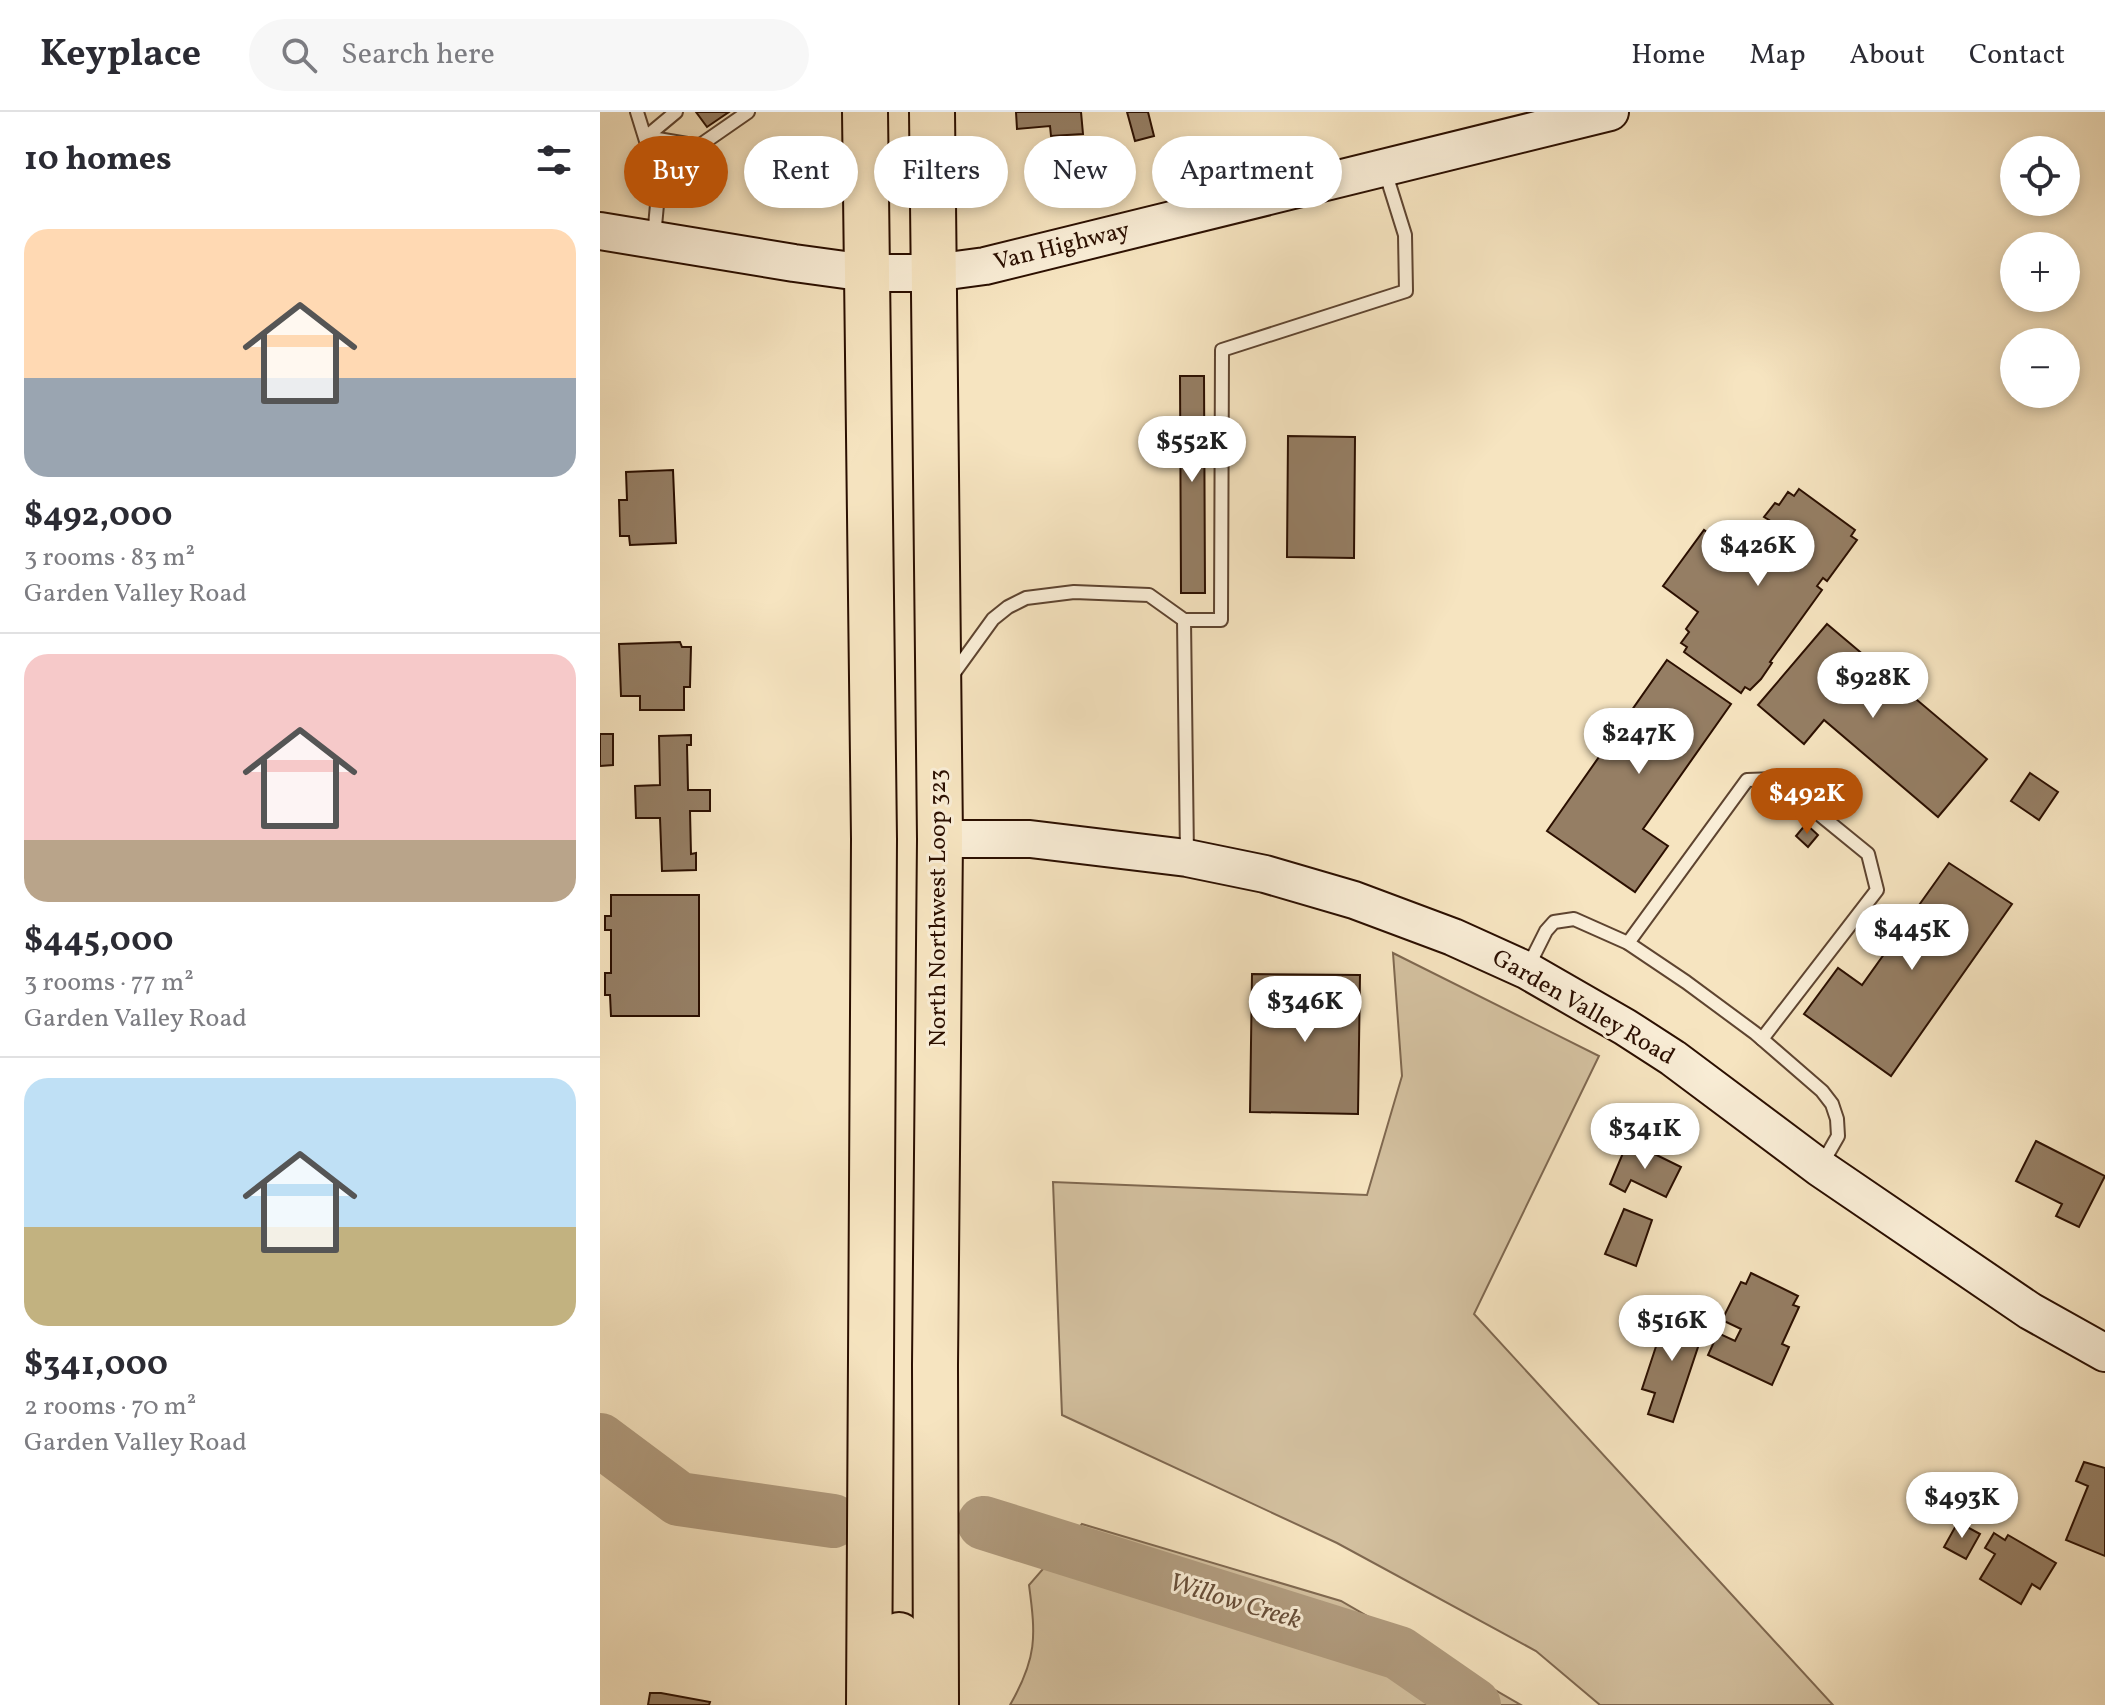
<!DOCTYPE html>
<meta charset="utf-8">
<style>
:root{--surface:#fff;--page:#f7f7f7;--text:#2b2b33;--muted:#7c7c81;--line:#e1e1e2;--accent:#b45309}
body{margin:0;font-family:Vollkorn,serif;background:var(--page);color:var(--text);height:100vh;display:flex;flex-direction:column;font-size:30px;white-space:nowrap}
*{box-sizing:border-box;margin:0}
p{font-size:26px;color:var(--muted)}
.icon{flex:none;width:44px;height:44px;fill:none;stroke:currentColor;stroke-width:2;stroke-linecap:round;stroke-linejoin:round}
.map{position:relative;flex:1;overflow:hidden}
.side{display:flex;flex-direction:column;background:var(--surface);width:600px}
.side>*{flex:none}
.top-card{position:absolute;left:24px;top:24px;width:760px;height:72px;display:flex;gap:16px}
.fabs{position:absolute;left:1400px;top:24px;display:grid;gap:16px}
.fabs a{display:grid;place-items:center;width:80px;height:80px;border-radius:50%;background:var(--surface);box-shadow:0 4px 12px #0003;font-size:40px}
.price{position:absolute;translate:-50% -68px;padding:0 18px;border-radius:28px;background:#fff;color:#222;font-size:26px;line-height:52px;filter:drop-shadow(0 2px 4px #0008)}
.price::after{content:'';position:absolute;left:50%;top:48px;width:24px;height:18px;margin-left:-12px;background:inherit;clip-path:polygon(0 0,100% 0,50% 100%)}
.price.on{background:var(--accent);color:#fff}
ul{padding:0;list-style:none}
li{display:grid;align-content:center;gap:16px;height:424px;padding:0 24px}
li+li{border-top:2px solid var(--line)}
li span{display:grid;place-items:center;height:248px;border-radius:24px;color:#555}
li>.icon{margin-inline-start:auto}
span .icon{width:144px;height:144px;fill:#fffc;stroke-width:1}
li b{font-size:34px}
h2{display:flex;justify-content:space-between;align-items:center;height:96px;padding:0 24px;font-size:34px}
.chip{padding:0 28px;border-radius:36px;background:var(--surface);box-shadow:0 4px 12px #0003;font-size:28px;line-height:72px}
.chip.on{background:var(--accent);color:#fff}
header{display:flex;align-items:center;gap:48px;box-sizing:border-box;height:112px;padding:0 40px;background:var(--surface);border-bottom:2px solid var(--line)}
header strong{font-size:38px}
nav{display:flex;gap:44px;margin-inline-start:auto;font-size:28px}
.search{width:560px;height:72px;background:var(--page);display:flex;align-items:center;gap:20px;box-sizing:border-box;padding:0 28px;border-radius:44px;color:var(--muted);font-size:30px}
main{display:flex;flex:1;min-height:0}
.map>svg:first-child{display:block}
</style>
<header>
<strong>Keyplace</strong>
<div class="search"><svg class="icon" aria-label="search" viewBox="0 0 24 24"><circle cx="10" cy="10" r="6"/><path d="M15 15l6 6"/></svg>Search here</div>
<nav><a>Home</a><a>Map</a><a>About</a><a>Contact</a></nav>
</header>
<main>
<section class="side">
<h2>10 homes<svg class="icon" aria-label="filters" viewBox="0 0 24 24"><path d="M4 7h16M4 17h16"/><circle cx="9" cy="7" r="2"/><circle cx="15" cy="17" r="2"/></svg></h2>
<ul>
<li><span style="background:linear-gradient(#ffd9b3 60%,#9aa5b1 0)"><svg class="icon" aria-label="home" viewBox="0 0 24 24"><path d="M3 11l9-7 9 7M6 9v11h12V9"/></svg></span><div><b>$492,000</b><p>3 rooms · 83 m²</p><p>Garden Valley Road</p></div></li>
<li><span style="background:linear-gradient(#f6c9c9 75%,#b9a48a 0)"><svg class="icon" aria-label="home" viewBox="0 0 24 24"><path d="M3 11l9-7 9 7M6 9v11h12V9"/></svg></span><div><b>$445,000</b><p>3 rooms · 77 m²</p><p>Garden Valley Road</p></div></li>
<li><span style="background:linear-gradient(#bfe0f5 60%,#c2b280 0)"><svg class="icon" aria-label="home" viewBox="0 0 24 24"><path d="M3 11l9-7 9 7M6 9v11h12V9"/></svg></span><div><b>$341,000</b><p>2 rooms · 70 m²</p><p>Garden Valley Road</p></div></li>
</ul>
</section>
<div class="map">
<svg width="1505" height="1593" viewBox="0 0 1505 1593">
<rect width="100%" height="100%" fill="#f6e4c0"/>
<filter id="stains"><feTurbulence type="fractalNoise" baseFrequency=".0025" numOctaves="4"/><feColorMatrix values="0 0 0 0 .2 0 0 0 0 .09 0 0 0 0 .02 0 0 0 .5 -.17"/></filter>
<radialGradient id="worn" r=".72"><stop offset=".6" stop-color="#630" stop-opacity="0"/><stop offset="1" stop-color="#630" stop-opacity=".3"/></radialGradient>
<!-- green -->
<g fill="#d3c09f" stroke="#7f6850" stroke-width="2">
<polygon points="793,841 999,944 874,1202 1233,1593 1000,1593 936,1539 737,1431 462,1303 453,1070 767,1083 802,964"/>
<path d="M482,1412L741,1489L921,1593H410C437,1546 436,1525 429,1473Z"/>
</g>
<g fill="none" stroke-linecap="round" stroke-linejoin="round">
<!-- river -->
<g stroke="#b19c7f" stroke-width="54">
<polyline points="0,1328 79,1387 233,1409"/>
<polyline points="384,1411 799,1541 874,1593"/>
</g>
</g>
<!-- building -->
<g fill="#957e64" stroke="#2b0f00" stroke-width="2">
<polygon points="96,0 129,0 107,15"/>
<polygon points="416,0 481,0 483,22 451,24 450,14 417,17"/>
<polygon points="527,0 548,0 554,24 535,29"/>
<polygon points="580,264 604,264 605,481 581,481"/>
<polygon points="688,324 755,325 754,446 687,445"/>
<polygon points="73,358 76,431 30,433 29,424 20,424 19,388 27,388 26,360"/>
<polygon points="1199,377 1255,418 1251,424 1257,428 1227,469 1223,466 1217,474 1222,478 1170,550 1172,551 1161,567 1150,578 1145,575 1141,581 1084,540 1087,535 1081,531 1089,520 1086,517 1098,500 1063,474 1104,418 1141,445 1153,429 1159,433 1165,425 1159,421 1169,408 1164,405 1175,391 1179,393 1188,380 1194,384"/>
<polygon points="1227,512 1387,647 1338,705 1224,608 1204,632 1158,593"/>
<polygon points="80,530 82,535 91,535 90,575 84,575 84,598 40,598 40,584 21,584 19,532"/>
<polygon points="1067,548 1131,592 1043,717 1068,734 1035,780 947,719"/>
<polygon points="0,622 13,622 13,653 0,654"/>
<polygon points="91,623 91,633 87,633 88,678 110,678 110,699 90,699 91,742 96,741 96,758 62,759 60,706 36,706 35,674 60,673 59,624"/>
<polygon points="1430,661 1458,680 1439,708 1411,689"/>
<polygon points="1206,712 1218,723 1208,735 1196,724"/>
<polygon points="1349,751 1412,792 1291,964 1204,902 1238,856 1262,873"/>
<polygon points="11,783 99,783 99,904 11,904 10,883 5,883 5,861 11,861 11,818 5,818 5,804 11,804"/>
<polygon points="652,862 760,863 758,1002 650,1000"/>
<polygon points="1028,1029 1081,1055 1066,1085 1031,1068 1025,1080 1010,1072"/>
<polygon points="1436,1029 1505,1064 1479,1115 1456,1104 1462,1092 1416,1069"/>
<polygon points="1024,1097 1052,1108 1036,1154 1005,1142"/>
<polygon points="1151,1161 1198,1184 1193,1193 1199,1195 1182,1232 1189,1235 1172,1273 1108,1243 1118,1221 1135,1229 1141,1217 1122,1208 1141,1170 1146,1172"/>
<polygon points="1068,1198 1106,1211 1073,1310 1048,1302 1055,1281 1042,1277"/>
<polygon points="1484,1350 1505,1356 1505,1444 1466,1428 1488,1374 1476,1369"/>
<polygon points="1358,1410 1380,1422 1366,1447 1344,1435"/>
<polygon points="1394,1421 1405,1428 1408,1423 1456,1451 1440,1477 1432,1472 1421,1492 1380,1467 1395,1442 1385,1436"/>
<polygon points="50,1581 61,1581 110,1590 109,1593 48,1593"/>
</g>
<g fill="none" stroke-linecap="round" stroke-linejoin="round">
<!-- lane casing -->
<g stroke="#5e4430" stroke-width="16">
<g id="lane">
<polyline points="37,0 59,71 54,125"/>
<polyline points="46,25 99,34 148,0"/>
<polyline points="46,25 76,0"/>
<polyline points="351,565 393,507 408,495 426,486 474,480 549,483 584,508"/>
<polyline points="587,743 584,508 621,508 622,238 806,179 805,123 785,59"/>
<polyline points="1028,831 1147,668 1176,667 1268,742 1277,778 1162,927"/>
<polyline points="928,855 946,819 954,810 974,807 1028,831 1086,870 1155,921 1222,979 1232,992 1237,1007 1238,1024 1222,1052"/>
</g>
</g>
<!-- secondary casing -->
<g stroke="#2b0f00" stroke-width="40">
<g id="secondary">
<polyline points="0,119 194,151 267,161 333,161 385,154 1010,0"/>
<polyline points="340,727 430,727 587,746 665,762 754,788 853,825 926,858 1025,915 1073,946 1220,1056 1430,1199 1505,1241"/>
</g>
</g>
<!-- highway casing -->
<g stroke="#2b0f00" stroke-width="48">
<g id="highway">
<polyline points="265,0 274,727 269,1593"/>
<polyline points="332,0 340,727 335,1253 336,1593"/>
<polyline points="299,1523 299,1593"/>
</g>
</g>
<!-- lane -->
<use href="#lane" stroke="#f9edd6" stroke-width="12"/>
<!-- secondary -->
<use href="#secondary" stroke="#f9edd6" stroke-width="36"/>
<!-- highway -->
<use href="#highway" stroke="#f6e4c0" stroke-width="44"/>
</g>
<g text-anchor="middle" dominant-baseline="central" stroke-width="6" stroke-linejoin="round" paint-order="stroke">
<!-- street labels -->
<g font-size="24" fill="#2b0f00" stroke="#f9edd6">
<text transform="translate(462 135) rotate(-14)">Van Highway</text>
<text transform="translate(339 796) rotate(-90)">North Northwest Loop 323</text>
<text transform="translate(983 896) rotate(30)">Garden Valley Road</text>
</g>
<!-- water labels -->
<g font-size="26" font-style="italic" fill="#674e39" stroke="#f9edd6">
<text transform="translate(635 1490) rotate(17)">Willow Creek</text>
</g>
</g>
<rect width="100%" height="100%" filter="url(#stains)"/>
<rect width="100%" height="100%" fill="url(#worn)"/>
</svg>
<div class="fabs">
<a><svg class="icon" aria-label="locate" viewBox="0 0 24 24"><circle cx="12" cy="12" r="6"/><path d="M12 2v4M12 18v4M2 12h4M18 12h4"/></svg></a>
<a>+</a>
<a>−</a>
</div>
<b class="price" style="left:592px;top:372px">$552K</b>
<b class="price" style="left:1158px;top:476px">$426K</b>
<b class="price" style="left:1273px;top:608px">$928K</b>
<b class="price" style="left:1039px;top:664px">$247K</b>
<b class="price on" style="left:1207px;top:724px">$492K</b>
<b class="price" style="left:1312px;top:860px">$445K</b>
<b class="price" style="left:705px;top:932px">$346K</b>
<b class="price" style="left:1045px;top:1059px">$341K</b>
<b class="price" style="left:1072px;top:1251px">$516K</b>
<b class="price" style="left:1362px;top:1428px">$493K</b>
<div class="top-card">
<a class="chip on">Buy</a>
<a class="chip">Rent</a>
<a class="chip">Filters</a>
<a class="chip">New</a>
<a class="chip">Apartment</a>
</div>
</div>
</main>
